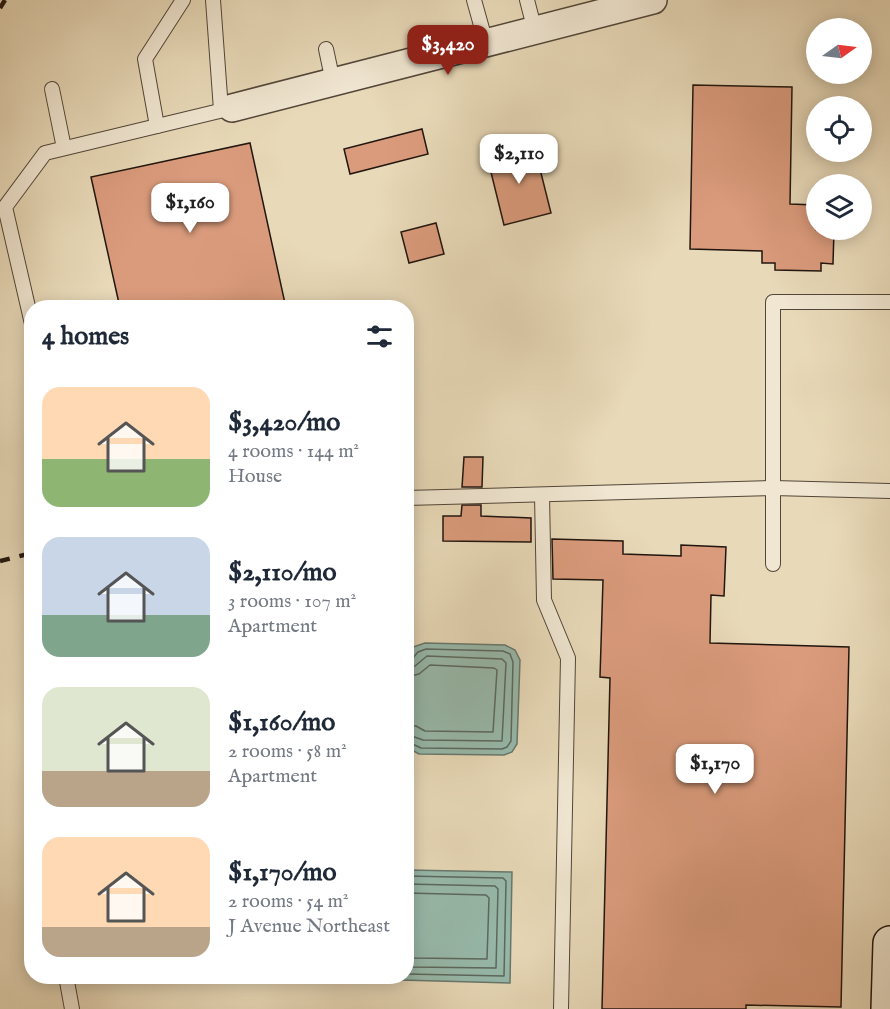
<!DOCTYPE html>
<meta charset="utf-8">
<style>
:root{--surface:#fff;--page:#f2f2f3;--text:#1f2937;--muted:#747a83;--accent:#8f2418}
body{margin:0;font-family:"IM FELL English",serif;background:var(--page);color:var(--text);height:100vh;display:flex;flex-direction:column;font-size:22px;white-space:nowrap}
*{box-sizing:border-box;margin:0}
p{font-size:20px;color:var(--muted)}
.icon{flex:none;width:33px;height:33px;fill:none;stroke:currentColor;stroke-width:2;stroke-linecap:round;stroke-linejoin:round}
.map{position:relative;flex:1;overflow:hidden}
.panel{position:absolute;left:24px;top:300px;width:390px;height:684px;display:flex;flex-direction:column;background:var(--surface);border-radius:24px;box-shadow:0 3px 15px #0003}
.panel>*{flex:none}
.needle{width:39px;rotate:76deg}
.tools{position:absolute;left:806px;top:18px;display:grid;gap:12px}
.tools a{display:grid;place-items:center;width:66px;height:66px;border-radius:50%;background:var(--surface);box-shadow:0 3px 15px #0003;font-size:30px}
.price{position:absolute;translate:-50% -51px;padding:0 14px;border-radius:12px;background:#fff;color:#222;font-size:20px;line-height:39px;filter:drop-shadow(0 2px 3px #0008)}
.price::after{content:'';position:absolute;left:50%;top:36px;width:18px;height:14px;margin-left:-9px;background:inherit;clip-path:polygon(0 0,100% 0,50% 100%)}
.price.current{background:var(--accent);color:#fff}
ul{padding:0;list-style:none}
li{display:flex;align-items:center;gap:18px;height:150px;padding:0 18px}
li span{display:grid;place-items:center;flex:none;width:168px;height:120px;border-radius:18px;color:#555}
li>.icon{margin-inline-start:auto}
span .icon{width:72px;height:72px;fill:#fffc;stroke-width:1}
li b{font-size:26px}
h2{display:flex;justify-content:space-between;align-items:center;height:72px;padding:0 18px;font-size:26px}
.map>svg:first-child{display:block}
</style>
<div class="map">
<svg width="890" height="1009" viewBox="0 0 890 1009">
<rect width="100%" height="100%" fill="#e8d9b8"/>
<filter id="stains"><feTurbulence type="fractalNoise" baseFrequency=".00333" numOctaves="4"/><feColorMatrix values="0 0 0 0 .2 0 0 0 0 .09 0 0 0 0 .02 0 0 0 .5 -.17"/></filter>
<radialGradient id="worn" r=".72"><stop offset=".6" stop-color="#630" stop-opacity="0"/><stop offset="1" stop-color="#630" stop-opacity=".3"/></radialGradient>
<!-- water -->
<g fill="#97baac" stroke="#67786d" stroke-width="1.5">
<polygon points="425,643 505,645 515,650 520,660 517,744 512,752 504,755 419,754 410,749 406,741 408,656 413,647"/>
<polygon points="407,870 512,872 510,983 401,980 401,977 406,976"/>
<polygon points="283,977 392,976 392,981 283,979"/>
</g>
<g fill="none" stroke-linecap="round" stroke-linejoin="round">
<!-- shore -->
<g stroke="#5c685e" stroke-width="1.5">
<polyline points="406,660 412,659 418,652 426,649 503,651 510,654 513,662 511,741 507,747 502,749 421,748 406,741"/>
<polyline points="406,668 415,666 427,656 502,659 506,663 502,741 423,740 406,734"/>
<polyline points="406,677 419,674 430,665 494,668 497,670 493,732 425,731 416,726 406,725"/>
<polyline points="406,876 503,878 506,881 504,976 406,974"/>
<polyline points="406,884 495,886 498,889 496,968 411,967 406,965"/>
<polyline points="406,893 486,895 489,898 487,959 414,958 406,955"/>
</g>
</g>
<!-- building -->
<g fill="#da9b7c" stroke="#20150f" stroke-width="1.5">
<polygon points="693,85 792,87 790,204 816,205 816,230 834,230 833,264 821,263 821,271 775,270 775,263 762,263 762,251 690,249"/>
<polygon points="422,129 428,154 350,174 344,149"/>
<polygon points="250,143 286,308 120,308 91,177"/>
<polygon points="534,145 551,213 504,225 487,156"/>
<polygon points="436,223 444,254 409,263 401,232"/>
<polygon points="464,457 483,457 482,487 462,487"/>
<polygon points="462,505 481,505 481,516 531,518 531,542 443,541 443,516 461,516"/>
<polygon points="552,539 623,541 623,554 681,556 681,545 726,547 724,596 711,595 710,643 849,647 841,1007 746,1005 746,1009 602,1009 610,678 600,677 603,580 553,579"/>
</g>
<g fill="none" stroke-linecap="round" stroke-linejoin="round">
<!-- lane casing -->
<g stroke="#524639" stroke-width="16">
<g id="lane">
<polyline points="213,0 221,110"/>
<polyline points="474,0 486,43"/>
<polyline points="527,0 535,31"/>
<polyline points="326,49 333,82"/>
<polyline points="52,89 64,148"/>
<polyline points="157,126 145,59 183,0"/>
<polyline points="32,324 5,207 45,153 232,108"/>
<polyline points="542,495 544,600 568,658 561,1009"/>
<polyline points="406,498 773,488 890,491"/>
<polyline points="773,564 773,302 890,302"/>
<polyline points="66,976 72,1009"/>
</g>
</g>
<!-- street casing -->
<g stroke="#524639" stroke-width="30">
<polyline id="street" points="232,108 653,0"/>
</g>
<!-- secondary casing -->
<g stroke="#20150f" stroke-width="36">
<polyline id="secondary" points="888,1009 890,943"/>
</g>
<!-- lane -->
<use href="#lane" stroke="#f0e6d1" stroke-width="14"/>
<!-- street -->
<use href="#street" stroke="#f0e6d1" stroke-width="27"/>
<!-- secondary -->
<use href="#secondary" stroke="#f0e6d1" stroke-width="33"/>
<!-- rail -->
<g stroke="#20150f" stroke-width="4.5" stroke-dasharray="10 10" stroke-linecap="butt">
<polyline points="0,8 5,0"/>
<polyline points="0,561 32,553"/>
</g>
</g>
<rect width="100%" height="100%" filter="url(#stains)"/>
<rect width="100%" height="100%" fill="url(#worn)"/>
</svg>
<div class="tools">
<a><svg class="needle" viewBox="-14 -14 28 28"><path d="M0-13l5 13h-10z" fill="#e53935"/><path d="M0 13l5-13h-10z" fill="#747a83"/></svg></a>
<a><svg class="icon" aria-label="locate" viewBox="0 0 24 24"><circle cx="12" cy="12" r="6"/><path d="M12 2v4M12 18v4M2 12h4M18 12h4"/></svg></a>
<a><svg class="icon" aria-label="layers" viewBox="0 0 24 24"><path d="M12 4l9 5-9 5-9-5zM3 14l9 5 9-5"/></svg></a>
</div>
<b class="price current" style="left:448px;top:76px">$3,420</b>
<b class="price" style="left:519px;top:185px">$2,110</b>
<b class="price" style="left:190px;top:234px">$1,160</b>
<b class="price" style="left:715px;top:795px">$1,170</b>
<section class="panel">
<h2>4 homes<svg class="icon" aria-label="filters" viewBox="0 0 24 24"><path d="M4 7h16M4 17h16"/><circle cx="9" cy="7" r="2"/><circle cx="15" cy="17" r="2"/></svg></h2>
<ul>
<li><span style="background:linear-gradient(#ffd9b3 60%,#8fb573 0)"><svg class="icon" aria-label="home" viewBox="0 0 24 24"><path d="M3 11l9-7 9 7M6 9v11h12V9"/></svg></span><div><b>$3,420/mo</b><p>4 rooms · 144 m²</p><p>House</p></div></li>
<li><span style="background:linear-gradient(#c9d6e8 65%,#7fa58c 0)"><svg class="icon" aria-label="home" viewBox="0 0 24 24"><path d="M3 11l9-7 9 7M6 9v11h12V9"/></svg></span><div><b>$2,110/mo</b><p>3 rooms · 107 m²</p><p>Apartment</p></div></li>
<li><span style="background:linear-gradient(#dfe7d0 70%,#b9a48a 0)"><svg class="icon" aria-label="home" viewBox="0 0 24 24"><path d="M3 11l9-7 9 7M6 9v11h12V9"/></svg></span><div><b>$1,160/mo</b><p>2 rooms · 58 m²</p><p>Apartment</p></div></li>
<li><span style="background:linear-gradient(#ffd9b3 75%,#b9a48a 0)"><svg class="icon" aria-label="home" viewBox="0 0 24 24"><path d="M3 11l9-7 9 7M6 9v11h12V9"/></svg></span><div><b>$1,170/mo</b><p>2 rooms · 54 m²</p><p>J Avenue Northeast</p></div></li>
</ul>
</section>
</div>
